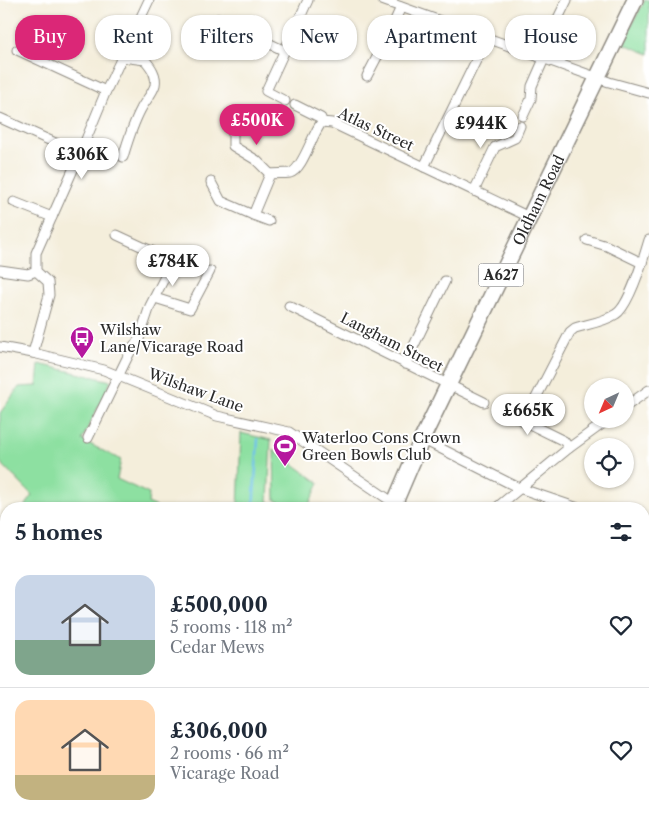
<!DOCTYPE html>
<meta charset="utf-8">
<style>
:root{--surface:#fff;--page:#f6f6f7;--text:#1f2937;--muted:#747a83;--line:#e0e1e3;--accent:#db2777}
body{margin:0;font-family:"Libre Caslon Text",serif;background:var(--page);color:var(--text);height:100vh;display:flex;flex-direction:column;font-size:19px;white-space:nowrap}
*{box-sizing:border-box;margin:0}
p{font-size:16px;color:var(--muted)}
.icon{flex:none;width:28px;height:28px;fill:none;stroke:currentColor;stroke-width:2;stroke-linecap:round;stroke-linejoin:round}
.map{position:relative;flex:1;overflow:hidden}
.side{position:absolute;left:0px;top:502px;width:650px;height:321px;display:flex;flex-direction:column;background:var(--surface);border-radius:20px 20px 0 0;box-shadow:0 1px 4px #0004}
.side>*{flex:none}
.guide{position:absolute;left:15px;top:15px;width:620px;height:45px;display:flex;gap:10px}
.needle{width:32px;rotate:224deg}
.controls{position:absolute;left:584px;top:378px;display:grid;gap:10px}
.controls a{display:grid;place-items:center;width:50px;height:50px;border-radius:50%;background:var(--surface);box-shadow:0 1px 4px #0004;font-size:25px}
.price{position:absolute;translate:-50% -42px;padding:0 11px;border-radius:18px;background:#fff;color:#222;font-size:16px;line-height:32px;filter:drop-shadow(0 1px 2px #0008)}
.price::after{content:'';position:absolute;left:50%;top:30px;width:15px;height:11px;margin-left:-8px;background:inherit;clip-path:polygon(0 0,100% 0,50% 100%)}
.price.current{background:var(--accent);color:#fff}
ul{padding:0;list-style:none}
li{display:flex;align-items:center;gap:15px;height:125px;padding:0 15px}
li+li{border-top:1px solid var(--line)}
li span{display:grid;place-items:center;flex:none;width:140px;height:100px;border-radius:15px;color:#555}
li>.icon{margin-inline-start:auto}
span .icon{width:60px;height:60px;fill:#fffc;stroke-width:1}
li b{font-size:21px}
h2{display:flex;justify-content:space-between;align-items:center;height:60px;padding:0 15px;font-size:21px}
.chip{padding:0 18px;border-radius:20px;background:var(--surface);box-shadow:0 1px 4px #0004;font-size:18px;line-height:45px}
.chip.current{background:var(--accent);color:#fff}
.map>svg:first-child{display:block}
</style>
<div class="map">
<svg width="649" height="823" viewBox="0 0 649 823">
<rect width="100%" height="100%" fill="#fff"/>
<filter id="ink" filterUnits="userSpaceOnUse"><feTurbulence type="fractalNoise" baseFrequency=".02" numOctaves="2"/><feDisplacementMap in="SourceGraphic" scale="10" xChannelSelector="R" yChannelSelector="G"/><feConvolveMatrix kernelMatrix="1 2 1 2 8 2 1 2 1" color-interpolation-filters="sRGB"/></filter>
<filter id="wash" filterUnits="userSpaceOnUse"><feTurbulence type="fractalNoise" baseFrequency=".0096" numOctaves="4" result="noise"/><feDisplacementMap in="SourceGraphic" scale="20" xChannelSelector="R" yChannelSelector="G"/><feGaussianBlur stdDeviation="1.12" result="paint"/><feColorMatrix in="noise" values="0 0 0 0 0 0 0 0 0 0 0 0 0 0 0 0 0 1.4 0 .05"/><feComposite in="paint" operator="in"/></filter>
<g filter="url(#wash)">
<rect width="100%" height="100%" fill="#f4eedb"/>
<!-- green -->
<g fill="#8de0a1" stroke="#5c8666">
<polygon points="645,0 649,0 649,54 622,43"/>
<polygon points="39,364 111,381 82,440 121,460 117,479 149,494 148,503 162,509 24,509 32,495 0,462 0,413 19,387 37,386"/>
<polygon points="241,433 271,440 268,501 278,509 238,509"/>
<polygon points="274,450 319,483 307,509 294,509 275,500"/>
<polygon points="6,636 6,733 0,731 0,644"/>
<polygon points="311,818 598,818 590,823 319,823"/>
</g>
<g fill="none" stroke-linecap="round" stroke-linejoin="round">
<!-- stream -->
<g stroke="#6ec1ea" stroke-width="2.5">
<polyline points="253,509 258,439"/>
<polyline points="361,818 369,823"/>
</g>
</g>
</g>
<g filter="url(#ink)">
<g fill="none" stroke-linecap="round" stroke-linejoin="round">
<!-- street casing -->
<g stroke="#908c83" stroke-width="11">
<g id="street">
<polyline points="382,0 609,82 649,93"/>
<polyline points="218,19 285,51"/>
<polyline points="17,50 106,91"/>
<path d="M122,57L145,60C151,67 157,75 155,85C153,93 145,101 141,109C133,124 128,140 123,157"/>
<polyline points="539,57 567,0"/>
<polyline points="367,76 387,38 401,7"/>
<polyline points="285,101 266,91 308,0"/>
<polyline points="295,105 321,118 322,122 332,123 529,217"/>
<polyline points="523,116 531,99 532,86 544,59"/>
<polyline points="0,118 80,154"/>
<polyline points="233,125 233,146 256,160 270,174"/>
<polyline points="424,167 487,38"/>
<path d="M211,182L221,201L253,215L270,174C276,173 283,174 290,173C303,170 312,133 322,122"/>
<polyline points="474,191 495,147 515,138 520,126"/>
<polyline points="14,202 52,217"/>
<polyline points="253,215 269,221"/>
<polyline points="587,240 607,246 642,263"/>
<polyline points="0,270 28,274 36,271"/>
<polyline points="155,298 190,309 210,271"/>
<polyline points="289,306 484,402"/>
<polyline points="0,347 33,353 104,370 217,416 289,432 394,503"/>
<polyline points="33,353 49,295 48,282 36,271 36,253 80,154 106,91 149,0"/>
<polyline points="405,364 445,281"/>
<polyline points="625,407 649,390"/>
<polyline points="499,409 564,441 569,448"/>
<path d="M524,421L570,332L575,328C588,324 604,322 616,314C629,306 644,257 649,240"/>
<polyline points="88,438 129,354 139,339 150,306 173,261 117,235"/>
<polyline points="422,439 519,488 581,509"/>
<polyline points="495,509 569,448 609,419"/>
<polyline points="0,586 6,580"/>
<polyline points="644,781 649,776"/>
<polyline points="0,814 6,802"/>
<polyline points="163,823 166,818"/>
</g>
</g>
<!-- secondary casing -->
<g stroke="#908c83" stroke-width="14">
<polyline id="secondary" points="644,801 649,808"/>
</g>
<!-- highway casing -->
<g stroke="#908c83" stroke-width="18">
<g id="highway">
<path id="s1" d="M392,509L422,439L635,0"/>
<polyline points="226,823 229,818"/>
</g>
</g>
<!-- street -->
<use href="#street" stroke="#fff" stroke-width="9"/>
<!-- secondary -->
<use href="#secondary" stroke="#fff" stroke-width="11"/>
<!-- highway -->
<use href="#highway" stroke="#fff" stroke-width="15"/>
</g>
</g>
<!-- icons -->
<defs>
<g id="bus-pin" transform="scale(1.25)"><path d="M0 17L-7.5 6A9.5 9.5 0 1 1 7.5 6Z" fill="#b5179e" stroke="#fff"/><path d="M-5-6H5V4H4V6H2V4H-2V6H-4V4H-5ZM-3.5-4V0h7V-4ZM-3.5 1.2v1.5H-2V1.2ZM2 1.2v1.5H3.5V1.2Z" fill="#fff"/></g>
<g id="stadium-pin" transform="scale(1.25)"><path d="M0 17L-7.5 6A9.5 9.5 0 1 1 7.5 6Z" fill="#b5179e" stroke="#fff"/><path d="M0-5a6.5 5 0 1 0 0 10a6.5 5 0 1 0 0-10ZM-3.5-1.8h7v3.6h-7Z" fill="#fff"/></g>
</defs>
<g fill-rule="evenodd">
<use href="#bus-pin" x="82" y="338"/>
<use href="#stadium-pin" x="285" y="446"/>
</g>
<g text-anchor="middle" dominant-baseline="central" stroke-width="4" stroke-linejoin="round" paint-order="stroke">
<!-- shield labels -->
<rect fill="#fff" stroke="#6b6b6b" stroke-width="1" x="478.5" y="263.5" width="45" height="23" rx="4"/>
<g font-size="14" font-weight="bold" fill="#2b2b2b">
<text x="501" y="275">A627</text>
</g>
<!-- street labels -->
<g font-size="15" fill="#2b2b2b" stroke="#fff">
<text transform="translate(376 129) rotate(25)">Atlas Street</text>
<text stroke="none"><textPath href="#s1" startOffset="342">Oldham Road</textPath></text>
<text transform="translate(392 342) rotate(27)">Langham Street</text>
<text transform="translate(196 390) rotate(20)">Wilshaw Lane</text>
</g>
<!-- poi labels -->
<g font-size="15" fill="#2b2b2b" stroke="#fff" text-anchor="start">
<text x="100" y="329">Wilshaw<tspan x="100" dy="17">Lane/Vicarage Road</tspan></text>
<text x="302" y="437">Waterloo Cons Crown<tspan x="302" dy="17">Green Bowls Club</tspan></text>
</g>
</g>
</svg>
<div class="controls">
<a><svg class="needle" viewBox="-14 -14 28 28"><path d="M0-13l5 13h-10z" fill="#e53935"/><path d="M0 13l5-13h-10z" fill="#747a83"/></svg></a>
<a><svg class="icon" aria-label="locate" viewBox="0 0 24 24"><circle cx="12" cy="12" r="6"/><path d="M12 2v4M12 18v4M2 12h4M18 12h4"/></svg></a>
</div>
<b class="price current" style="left:257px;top:146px">£500K</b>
<b class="price" style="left:481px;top:149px">£944K</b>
<b class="price" style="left:82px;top:180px">£306K</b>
<b class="price" style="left:173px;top:287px">£784K</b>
<b class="price" style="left:528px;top:436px">£665K</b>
<div class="guide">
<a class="chip current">Buy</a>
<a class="chip">Rent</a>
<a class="chip">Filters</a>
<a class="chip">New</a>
<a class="chip">Apartment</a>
<a class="chip">House</a>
</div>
<section class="side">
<h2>5 homes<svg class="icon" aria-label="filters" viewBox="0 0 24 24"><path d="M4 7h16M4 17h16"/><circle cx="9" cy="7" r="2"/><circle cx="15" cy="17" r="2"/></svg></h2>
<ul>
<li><span style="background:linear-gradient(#c9d6e8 65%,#7fa58c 0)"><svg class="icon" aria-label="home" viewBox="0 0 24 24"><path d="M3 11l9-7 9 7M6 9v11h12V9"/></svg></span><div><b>£500,000</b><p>5 rooms · 118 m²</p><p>Cedar Mews</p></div><svg class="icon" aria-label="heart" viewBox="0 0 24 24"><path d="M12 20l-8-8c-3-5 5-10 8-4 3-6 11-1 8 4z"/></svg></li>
<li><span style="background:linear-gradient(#ffd9b3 75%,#c2b280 0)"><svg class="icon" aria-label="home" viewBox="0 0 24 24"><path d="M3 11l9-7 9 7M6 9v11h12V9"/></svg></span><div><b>£306,000</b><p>2 rooms · 66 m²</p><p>Vicarage Road</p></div><svg class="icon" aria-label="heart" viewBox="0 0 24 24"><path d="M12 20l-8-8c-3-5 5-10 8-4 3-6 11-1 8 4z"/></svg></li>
</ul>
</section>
</div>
